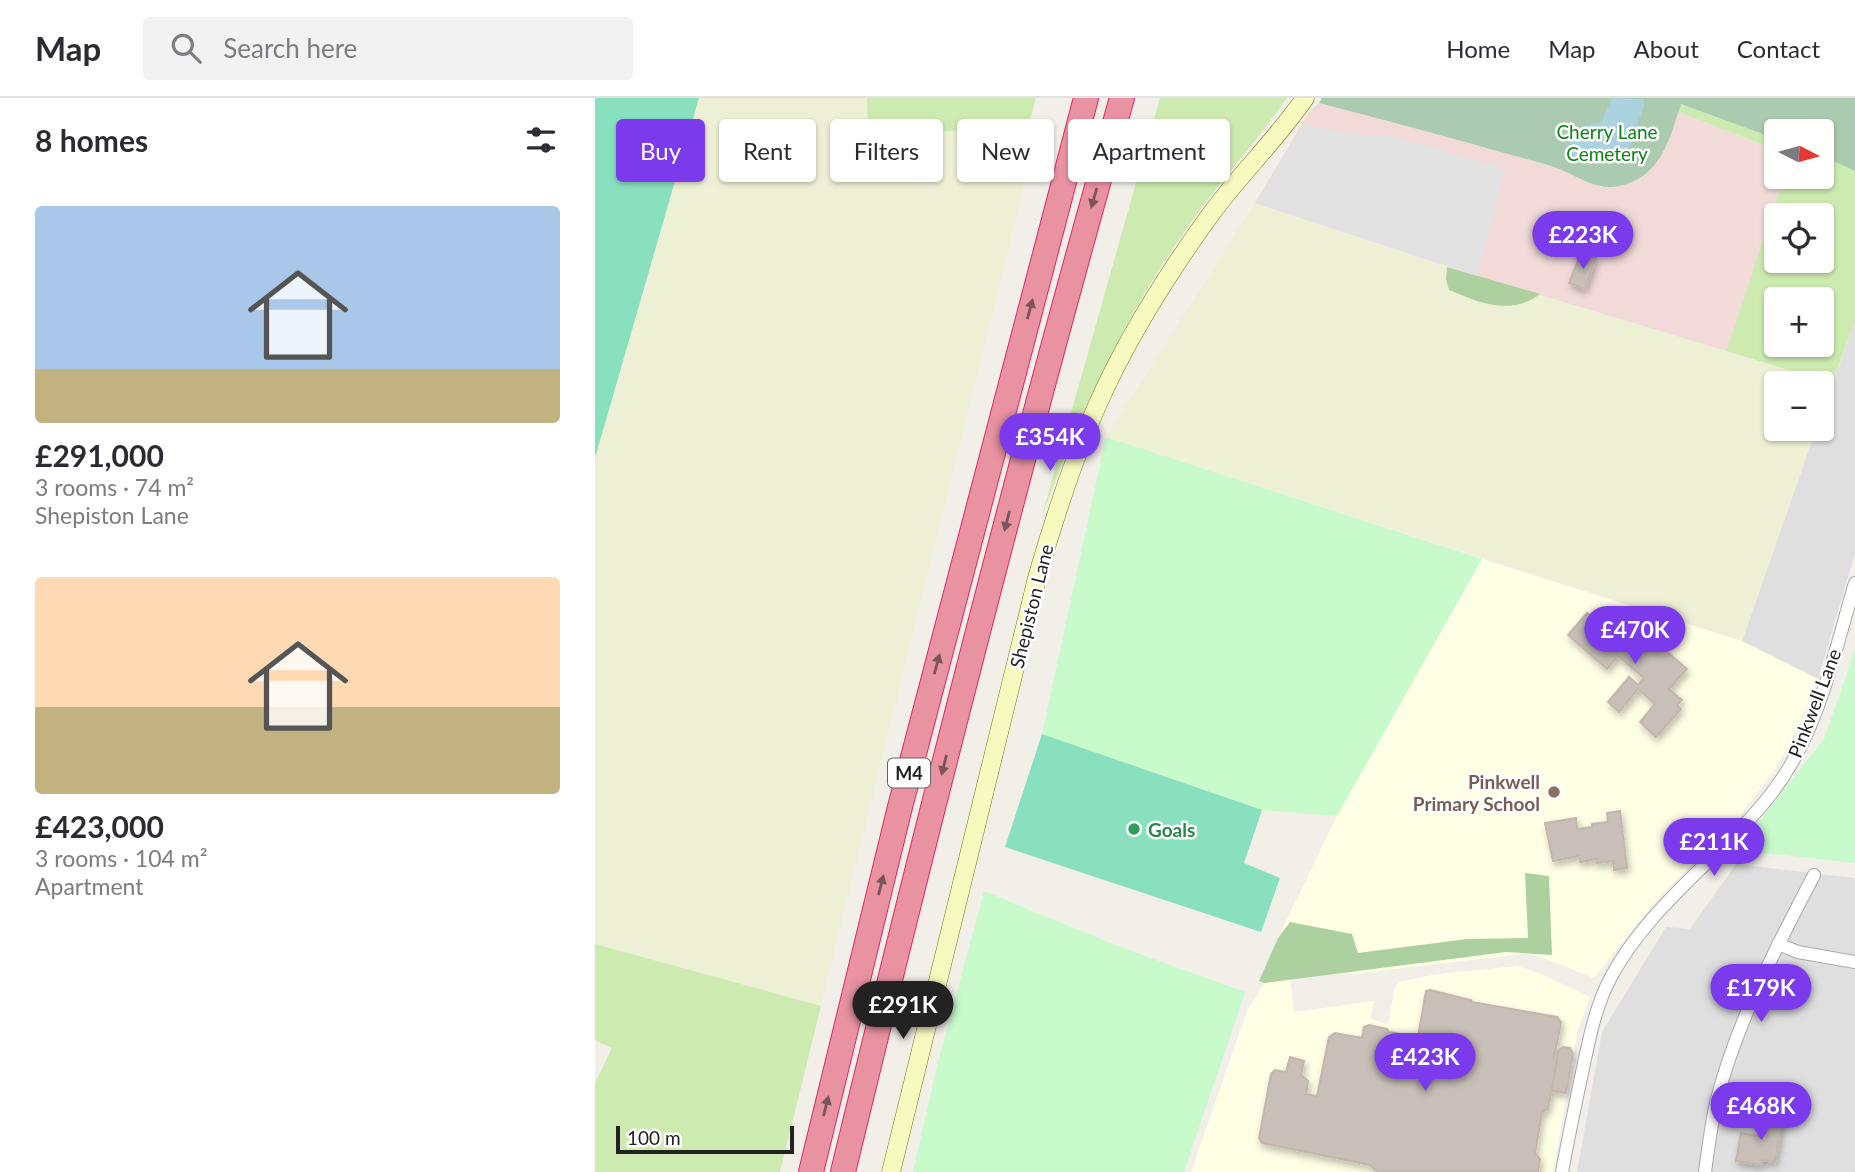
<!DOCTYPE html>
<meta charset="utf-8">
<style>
:root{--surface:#fff;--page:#f2f2f3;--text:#2b2b33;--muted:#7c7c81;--line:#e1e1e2;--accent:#7c3aed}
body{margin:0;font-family:Lato,sans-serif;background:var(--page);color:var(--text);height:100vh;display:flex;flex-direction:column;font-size:26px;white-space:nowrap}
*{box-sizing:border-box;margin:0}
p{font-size:23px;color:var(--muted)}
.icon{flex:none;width:38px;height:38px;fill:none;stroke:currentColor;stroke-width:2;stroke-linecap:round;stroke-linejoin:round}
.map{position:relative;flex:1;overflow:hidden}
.side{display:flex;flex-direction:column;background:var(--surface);width:595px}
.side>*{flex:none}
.banner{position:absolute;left:21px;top:21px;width:665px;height:63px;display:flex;gap:14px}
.needle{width:46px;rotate:96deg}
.buttons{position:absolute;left:1169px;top:21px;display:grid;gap:14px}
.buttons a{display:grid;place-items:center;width:70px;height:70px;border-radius:7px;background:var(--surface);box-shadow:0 2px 5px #0004;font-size:35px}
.scale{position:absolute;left:21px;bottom:18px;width:178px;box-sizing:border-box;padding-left:7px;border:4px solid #222;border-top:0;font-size:19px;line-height:24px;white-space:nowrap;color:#222;-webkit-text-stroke:5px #fff;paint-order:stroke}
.price{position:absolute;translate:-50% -60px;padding:0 16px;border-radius:24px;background:var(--accent);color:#fff;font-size:23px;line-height:46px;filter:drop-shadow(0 2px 4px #0008)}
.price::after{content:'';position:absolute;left:50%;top:42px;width:21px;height:16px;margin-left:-10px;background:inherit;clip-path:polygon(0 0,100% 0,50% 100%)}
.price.on{background:#222;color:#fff}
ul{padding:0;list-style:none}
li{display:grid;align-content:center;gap:14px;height:371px;padding:0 35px}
li span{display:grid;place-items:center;height:217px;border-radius:7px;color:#555}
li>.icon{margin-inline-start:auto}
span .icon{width:126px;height:126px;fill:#fffc;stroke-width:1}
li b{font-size:30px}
h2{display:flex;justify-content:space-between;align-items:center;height:84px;padding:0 35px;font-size:30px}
.pill{padding:0 24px;border-radius:7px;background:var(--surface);box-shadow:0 2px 5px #0004;font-size:24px;line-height:63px}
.pill.on{background:var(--accent);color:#fff}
header{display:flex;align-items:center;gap:42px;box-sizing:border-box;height:98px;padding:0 35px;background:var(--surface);border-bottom:2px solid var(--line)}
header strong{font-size:33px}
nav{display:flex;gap:38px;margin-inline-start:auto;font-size:24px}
.search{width:490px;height:63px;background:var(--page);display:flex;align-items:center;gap:18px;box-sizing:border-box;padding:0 24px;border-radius:7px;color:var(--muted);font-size:26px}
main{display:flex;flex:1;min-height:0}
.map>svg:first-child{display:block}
.residential{fill:#e0dfdf}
.commercial{fill:#f2dad9}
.education{fill:#ffffe5}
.farmland{fill:#eef0d5}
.grass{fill:#cdebb0;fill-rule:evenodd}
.forest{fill:#add19e}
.cemetery{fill:#aacbaf}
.park{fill:#c8facc}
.pitch{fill:#88e0be}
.parking{fill:#e2e2e2}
.water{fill:#aad3df}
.building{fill:#c7bfb8;stroke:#c4b6ab;stroke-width:2;filter:url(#shadow)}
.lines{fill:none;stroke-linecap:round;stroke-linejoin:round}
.street-casing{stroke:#a9a9a9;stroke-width:14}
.secondary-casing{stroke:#707d05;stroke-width:19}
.highway-casing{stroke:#dc2a67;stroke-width:26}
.street{stroke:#fff;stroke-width:12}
.secondary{stroke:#f7fabf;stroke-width:18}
.highway{stroke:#e892a2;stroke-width:24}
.oneway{fill:#7b545c}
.education-dot{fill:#8d6e63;stroke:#fff;stroke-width:2.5}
.leisure-dot{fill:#2e9e5b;stroke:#fff;stroke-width:2.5}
.labels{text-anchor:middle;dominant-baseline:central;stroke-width:5;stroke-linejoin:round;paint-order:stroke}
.shield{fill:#fff;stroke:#646464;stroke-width:2}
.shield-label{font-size:18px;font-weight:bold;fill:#222}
.park-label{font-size:19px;fill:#0c8416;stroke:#fff}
.street-label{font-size:19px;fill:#222;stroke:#fff}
.education-label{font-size:19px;font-weight:bold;fill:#785e54;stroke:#fff;text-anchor:end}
.leisure-label{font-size:19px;font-weight:bold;fill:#27864d;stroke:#fff;text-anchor:start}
</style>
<header>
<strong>Map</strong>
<div class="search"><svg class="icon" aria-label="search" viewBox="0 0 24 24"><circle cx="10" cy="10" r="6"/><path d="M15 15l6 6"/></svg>Search here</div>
<nav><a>Home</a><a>Map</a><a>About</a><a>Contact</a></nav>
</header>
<main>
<section class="side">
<h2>8 homes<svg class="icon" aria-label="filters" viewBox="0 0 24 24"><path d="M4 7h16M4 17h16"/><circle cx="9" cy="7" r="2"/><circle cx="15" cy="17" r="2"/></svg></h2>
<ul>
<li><span style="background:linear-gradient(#a9c7e8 75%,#c2b280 0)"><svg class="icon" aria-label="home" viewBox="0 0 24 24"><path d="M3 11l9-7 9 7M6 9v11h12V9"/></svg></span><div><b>£291,000</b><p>3 rooms · 74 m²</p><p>Shepiston Lane</p></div></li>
<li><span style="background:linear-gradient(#ffd9b3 60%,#c2b280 0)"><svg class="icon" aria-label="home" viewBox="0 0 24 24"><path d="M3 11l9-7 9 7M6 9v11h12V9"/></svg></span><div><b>£423,000</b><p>3 rooms · 104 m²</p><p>Apartment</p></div></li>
</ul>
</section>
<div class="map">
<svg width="1260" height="1074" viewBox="0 0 1260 1074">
<defs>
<filter id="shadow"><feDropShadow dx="2" dy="4" stdDeviation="3.5" flood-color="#0004"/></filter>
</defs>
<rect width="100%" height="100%" fill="#f2efe9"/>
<path class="residential" d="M1260 223V455L1223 581 1147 543 1221 331H1227V315Z
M1141 766 1260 780V1074H982L1007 934 1071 829 1095 831Z"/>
<path class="commercial" d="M724 5 847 37 970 72 1006 89 1071 49 1083 14 1181 52V79H1189L1131 253 882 178 660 105 714 14Z"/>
<path class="education" d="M887 461 1147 543 1223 581 1204 628 1181 670 1143 720 1066 797 999 880 936 855 756 876 683 840 742 718Z
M922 868 946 876 995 899 983 931 958 1074H596L652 913 669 885 695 882 699 914 779 903 775 921 793 926 800 890 803 884 843 876Z"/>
<path class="farmland" d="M104 0H272L274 26 286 36 397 31 421 33 439 47 226 908 0 846V360Z
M660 105 852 169 1237 285 1227 315V285H1181V331H1221L1147 543 511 339Z"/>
<path class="grass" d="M272 0H441L430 41 421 33 397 31 286 36C271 28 272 15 272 0Z
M565 0H692C658 48 618 91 585 140 525 226 483 323 446 421Z
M1086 6 1181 41V52L1083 14Z
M1227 58 1260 73V223L1237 285 1131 253 1189 79H1227ZM1181 117H1227V163H1181ZM1181 201H1227V247H1181Z
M0 846 226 908 185 1074H0V985L17 950 0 942Z"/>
<path class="forest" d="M852 169 945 196C916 218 885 205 854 192L851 181Z
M930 775 954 778 957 857 911 854 669 885 664 883 683 840 695 824 757 836 763 855 872 841 933 840Z"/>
<path class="cemetery" d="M727 0H1260V73L1227 58V33H1181V41L1086 6C1077 33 1069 68 1041 82 1032 87 1016 91 1005 88 988 84 973 73 956 68 879 46 801 25 724 5Z"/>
<path class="park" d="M511 339 887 461 742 718 667 712 447 636Z
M1260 552V765L1141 752 1229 641Z
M389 793 520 847 650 894 589 1074H318L342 968Z"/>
<path class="pitch" d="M0 0H104L0 360Z
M447 636 667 712 649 765 685 780 666 834 410 749Z"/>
<path class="parking" d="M709 27 756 36 796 38 910 71 882 178 660 105Z
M1139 1005 1164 1012 1158 1034 1134 1028Z"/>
<path class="water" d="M1017 0 1048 1C1051 12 1044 17 1042 27 1041 33 1041 38 1038 43 1023 71 967 77 975 38L985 30 1007 23Z"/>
<path class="building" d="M986 155 1001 160 990 191 974 185Z
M1026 514 1092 571 1074 591 1087 602 1082 607 1086 611 1061 639 1045 624 1060 606 1043 591 1024 614 1013 604 1034 579 1043 587 1049 580 1023 558 1012 571 973 537 992 515 1011 532Z
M1025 713 1032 770 1019 772 1018 763 1002 765V761L985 764 984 758 958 763 950 725 981 720 982 731 997 729V726L1013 724 1012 715Z
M835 892 876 902 877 904 962 919 966 924 959 961 962 964 953 1011 947 1014 940 1055 945 1061 943 1074H788L780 1072 775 1067 667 1045 664 1040 676 976 680 972 691 974 695 959 709 963 706 977 713 983 711 996 722 998 734 939 740 935 767 940 769 929 774 927 792 931 794 934 823 939 831 893Z
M968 949 975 950 978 956 971 995 957 993 963 952Z
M1167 1017 1188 1020 1180 1064 1167 1062 1166 1067 1141 1063 1146 1035 1163 1038Z"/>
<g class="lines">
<defs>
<path id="street" d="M1183 846 1203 854 1260 864
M967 1074C973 1041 980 1008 987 975 994 942 1000 909 1016 879 1055 806 1126 760 1176 696 1223 636 1239 556 1260 485
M1110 1074C1113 1051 1116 1028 1121 1005 1141 925 1181 850 1219 777"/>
<path id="secondary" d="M296 1074 442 480C459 421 477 364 502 308 530 244 572 177 613 120 643 78 681 42 710 0"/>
<path id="highway" d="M216 1074 305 709 491 0
M248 1074C335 715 426 356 527 0"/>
</defs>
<use href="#street" class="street-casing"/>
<use href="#secondary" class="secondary-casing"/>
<use href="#highway" class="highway-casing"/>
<use href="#street" class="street"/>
<use href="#secondary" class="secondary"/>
<use href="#highway" class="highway"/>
</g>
<defs><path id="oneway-solid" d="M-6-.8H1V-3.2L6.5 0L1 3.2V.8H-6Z" transform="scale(1.75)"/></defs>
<g class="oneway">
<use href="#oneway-solid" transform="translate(499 100) rotate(106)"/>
<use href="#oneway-solid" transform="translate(435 211) rotate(-75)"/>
<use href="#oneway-solid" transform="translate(412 423) rotate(104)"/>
<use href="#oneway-solid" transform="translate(342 566) rotate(-75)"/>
<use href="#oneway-solid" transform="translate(349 667) rotate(104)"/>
<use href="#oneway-solid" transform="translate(286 787) rotate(-76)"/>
<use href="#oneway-solid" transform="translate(231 1008) rotate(-76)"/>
</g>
<circle class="education-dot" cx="959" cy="694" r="7"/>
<circle class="leisure-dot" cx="539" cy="731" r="7"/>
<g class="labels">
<rect class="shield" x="293" y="660.5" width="42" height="29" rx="5"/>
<g class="shield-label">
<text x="314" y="675">M4</text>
</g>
<g class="park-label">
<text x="1012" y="33">Cherry Lane<tspan x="1012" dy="22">Cemetery</tspan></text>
</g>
<g class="street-label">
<text transform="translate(436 508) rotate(-76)">Shepiston Lane</text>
<text transform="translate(1219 605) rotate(-69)">Pinkwell Lane</text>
</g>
<g class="education-label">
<text x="945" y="683">Pinkwell<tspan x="945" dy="22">Primary School</tspan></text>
</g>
<g class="leisure-label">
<text x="553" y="731">Goals</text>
</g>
</g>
</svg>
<div class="buttons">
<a><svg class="needle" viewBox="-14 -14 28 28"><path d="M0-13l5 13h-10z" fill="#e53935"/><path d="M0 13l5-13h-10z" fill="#7c7c81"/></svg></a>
<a><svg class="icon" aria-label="locate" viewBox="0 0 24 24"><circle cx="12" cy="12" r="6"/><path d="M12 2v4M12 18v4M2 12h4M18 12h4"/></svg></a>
<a>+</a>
<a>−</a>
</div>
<div class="scale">100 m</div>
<b class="price" style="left:988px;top:173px">£223K</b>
<b class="price" style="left:455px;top:375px">£354K</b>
<b class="price" style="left:1040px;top:568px">£470K</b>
<b class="price" style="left:1119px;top:780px">£211K</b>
<b class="price" style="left:1166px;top:926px">£179K</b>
<b class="price on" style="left:308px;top:943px">£291K</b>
<b class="price" style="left:830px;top:995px">£423K</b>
<b class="price" style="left:1166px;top:1044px">£468K</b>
<div class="banner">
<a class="pill on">Buy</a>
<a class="pill">Rent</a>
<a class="pill">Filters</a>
<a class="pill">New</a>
<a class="pill">Apartment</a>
</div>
</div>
</main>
